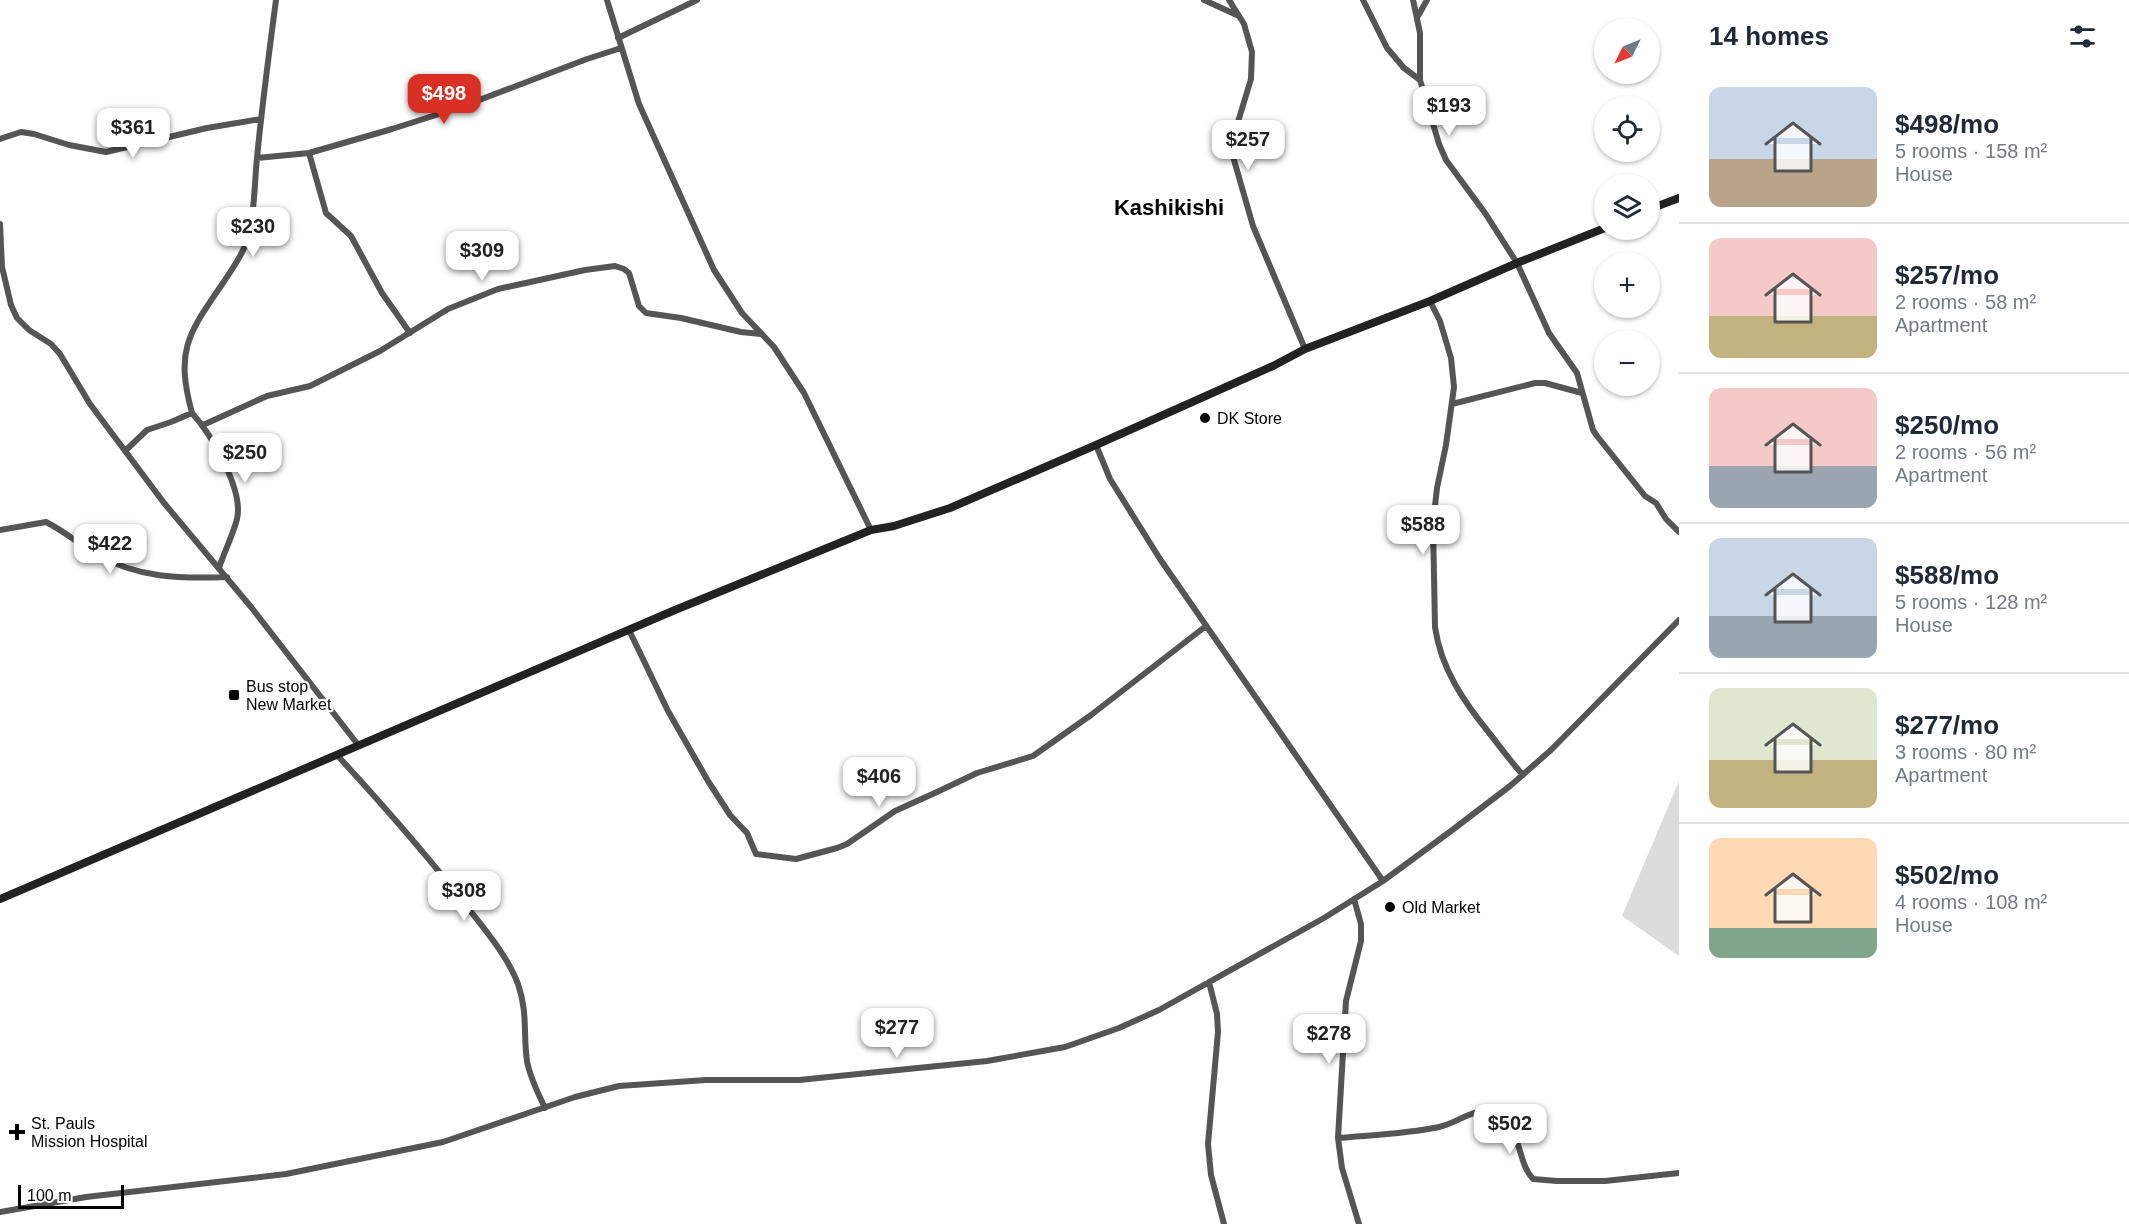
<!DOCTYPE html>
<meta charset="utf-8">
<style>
:root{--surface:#fff;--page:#f2f2f3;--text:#1f2937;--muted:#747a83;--line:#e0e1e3;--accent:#d93025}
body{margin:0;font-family:Arial,sans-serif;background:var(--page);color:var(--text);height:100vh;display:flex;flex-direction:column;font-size:22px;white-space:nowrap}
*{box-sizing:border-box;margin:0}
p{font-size:20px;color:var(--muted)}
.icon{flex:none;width:33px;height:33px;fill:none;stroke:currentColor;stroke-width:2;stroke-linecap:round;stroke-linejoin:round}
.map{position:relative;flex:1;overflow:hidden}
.panel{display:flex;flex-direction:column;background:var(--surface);width:450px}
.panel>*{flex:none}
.needle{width:39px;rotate:227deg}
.buttons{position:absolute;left:1594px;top:18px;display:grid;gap:12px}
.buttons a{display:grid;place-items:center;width:66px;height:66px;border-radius:50%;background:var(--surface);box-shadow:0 2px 4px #0004;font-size:30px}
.scale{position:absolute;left:18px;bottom:15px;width:106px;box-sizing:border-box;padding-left:6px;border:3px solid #000;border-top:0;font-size:16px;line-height:21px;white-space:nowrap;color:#000;-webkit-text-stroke:4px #fff;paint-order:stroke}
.price{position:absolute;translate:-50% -51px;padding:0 14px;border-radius:12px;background:#fff;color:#222;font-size:20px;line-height:39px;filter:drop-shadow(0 2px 3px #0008)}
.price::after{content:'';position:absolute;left:50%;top:36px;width:18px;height:14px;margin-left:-9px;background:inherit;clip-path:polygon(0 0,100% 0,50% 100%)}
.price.on{background:var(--accent);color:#fff}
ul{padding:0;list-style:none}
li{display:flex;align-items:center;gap:18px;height:150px;padding:0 30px}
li+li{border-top:2px solid var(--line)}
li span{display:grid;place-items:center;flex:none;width:168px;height:120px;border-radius:12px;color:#555}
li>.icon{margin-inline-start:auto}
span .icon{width:72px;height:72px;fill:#fffc;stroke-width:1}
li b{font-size:26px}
h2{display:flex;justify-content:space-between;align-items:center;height:72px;padding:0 30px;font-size:26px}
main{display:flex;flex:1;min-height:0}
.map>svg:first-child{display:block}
.green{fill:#dcdcdc}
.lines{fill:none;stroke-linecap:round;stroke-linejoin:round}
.minor{stroke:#555;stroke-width:6}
.secondary{stroke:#222;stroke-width:8}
.poi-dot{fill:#000;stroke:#fff;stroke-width:2}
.labels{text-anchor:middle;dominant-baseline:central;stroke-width:4.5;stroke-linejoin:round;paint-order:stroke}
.poi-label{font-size:16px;fill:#000;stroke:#fff;text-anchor:start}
.district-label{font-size:22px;font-weight:bold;fill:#000;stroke:#fff}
</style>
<main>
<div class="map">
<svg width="1679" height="1224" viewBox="0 0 1679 1224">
<rect width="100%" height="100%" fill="#fff"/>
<path class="green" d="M1679 781V956L1622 916Z"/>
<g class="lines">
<path class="minor" d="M607 0 639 104 714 270 742 313 774 347 804 393 871 530
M1204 0 1239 16
M1229 0 1244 24 1252 52 1251 79 1234 135 1232 153 1253 226 1305 349
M1363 0 1387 48 1404 68 1420 80
M1413 0 1420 33V80L1439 144 1446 160 1485 213 1517 263 1549 333 1577 373 1593 430 1597 436 1645 496 1656 503 1666 519 1679 532
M1418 16 1427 0
M618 38 697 0
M0 139 21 132 34 134 69 145 106 152 207 128 261 119
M309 153 326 213 351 236 382 293 410 333
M257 158 309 153 392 129 461 107 587 59 621 48
M0 224 2 267 11 305 17 318 29 330 51 344 60 354 90 404 164 503 251 607 359 746
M1430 301 1440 321 1451 358 1454 387 1446 445 1437 488 1433 524 1435 627C1441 669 1464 702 1490 734 1501 748 1511 762 1523 775
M1452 404 1535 383H1545L1582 393
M192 413C211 434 244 490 237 519 233 535 224 552 219 568
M203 425 267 396 310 386 380 351 448 309 498 289 585 270 615 266 624 269 629 273 639 306 646 313 681 318 741 332 761 334
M1096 445 1110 479 1160 559 1383 881
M125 451 147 430 171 422 192 413C175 350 188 334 223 283 230 272 239 260 244 248 255 220 254 188 257 158 262 105 269 53 276 0
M0 530 46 522C64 531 79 544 96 554 137 578 181 579 227 577
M629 630 668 711 708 781 730 815 747 833 756 854 796 859 837 848 847 844 895 811 937 792 977 773 1033 756 1091 715 1206 626
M337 755C383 805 427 855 468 908 486 931 508 957 518 984 528 1013 523 1033 527 1061 530 1078 538 1093 545 1108
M1354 899 1361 924V941L1346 1001 1338 1138 1342 1168 1359 1224
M1209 982 1217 1014 1218 1032 1208 1144 1211 1175 1224 1224
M1338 1138C1371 1135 1406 1134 1439 1127 1454 1124 1467 1113 1482 1111 1490 1110 1497 1113 1503 1119 1522 1136 1518 1163 1533 1179L1557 1181H1605L1679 1173
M0 1212 86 1197 286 1174 443 1142 575 1097 619 1086 706 1080H799L987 1061 1065 1047 1119 1028 1159 1010 1324 918 1383 881 1451 831 1510 786 1551 750 1679 620"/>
<path class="secondary" d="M1650 209 1679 198
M0 899 675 610 871 530 894 526 950 508 1096 445 1273 366 1305 349 1430 301 1517 263 1605 228"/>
</g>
<g class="poi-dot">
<circle cx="1205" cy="418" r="6"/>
<rect x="228" y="689" width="12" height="12" rx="3"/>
<circle cx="1390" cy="907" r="6"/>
<path d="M14 1123h6v6h6v6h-6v6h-6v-6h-6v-6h6z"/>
</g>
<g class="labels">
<g class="poi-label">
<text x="1217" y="418">DK Store</text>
<text x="246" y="686">Bus stop<tspan x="246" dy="18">New Market</tspan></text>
<text x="1402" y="907">Old Market</text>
<text x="31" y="1123">St. Pauls<tspan x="31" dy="18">Mission Hospital</tspan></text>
</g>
<g class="district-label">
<text x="1169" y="207">Kashikishi</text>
</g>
</g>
</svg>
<div class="buttons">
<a><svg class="needle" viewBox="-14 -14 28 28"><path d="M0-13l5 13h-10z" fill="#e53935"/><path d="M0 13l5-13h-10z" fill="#747a83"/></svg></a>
<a><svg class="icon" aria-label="locate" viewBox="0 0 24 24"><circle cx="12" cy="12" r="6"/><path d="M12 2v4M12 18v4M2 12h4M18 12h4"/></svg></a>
<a><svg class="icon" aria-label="layers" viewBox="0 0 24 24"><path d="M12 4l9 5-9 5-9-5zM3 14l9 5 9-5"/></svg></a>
<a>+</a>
<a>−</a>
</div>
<div class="scale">100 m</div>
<b class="price on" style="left:444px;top:125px">$498</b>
<b class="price" style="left:1449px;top:137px">$193</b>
<b class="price" style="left:133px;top:159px">$361</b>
<b class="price" style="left:1248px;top:171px">$257</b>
<b class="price" style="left:253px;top:258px">$230</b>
<b class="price" style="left:482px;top:282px">$309</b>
<b class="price" style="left:245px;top:484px">$250</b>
<b class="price" style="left:1423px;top:556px">$588</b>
<b class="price" style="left:110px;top:575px">$422</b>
<b class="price" style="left:879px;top:808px">$406</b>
<b class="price" style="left:464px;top:922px">$308</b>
<b class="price" style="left:897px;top:1059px">$277</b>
<b class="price" style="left:1329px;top:1065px">$278</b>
<b class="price" style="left:1510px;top:1155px">$502</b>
</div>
<section class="panel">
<h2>14 homes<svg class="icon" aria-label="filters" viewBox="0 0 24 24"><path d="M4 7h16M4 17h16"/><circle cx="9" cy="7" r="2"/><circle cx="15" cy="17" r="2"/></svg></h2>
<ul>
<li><span style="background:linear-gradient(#c9d6e8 60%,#b9a48a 0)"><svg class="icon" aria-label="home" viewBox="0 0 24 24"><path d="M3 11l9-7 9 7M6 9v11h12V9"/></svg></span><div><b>$498/mo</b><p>5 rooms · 158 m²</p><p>House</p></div></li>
<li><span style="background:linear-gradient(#f6c9c9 65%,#c2b280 0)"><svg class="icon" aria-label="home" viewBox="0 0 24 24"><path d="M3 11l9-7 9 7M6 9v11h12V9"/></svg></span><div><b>$257/mo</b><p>2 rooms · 58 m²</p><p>Apartment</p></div></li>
<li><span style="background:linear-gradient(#f6c9c9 65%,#9aa5b1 0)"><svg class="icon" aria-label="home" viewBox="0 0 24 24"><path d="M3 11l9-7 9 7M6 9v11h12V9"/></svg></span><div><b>$250/mo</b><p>2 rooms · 56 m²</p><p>Apartment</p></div></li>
<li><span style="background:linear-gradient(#c9d6e8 65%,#9aa5b1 0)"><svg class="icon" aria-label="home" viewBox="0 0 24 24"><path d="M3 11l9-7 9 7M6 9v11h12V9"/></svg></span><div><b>$588/mo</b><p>5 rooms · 128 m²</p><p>House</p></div></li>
<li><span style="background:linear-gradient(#dfe7d0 60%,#c2b280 0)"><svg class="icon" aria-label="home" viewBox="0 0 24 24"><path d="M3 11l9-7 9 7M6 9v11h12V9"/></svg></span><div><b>$277/mo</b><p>3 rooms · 80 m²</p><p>Apartment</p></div></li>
<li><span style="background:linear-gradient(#ffd9b3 75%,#7fa58c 0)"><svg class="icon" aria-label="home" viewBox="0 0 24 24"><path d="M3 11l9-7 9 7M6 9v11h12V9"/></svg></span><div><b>$502/mo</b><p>4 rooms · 108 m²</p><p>House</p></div></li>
</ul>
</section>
</main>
